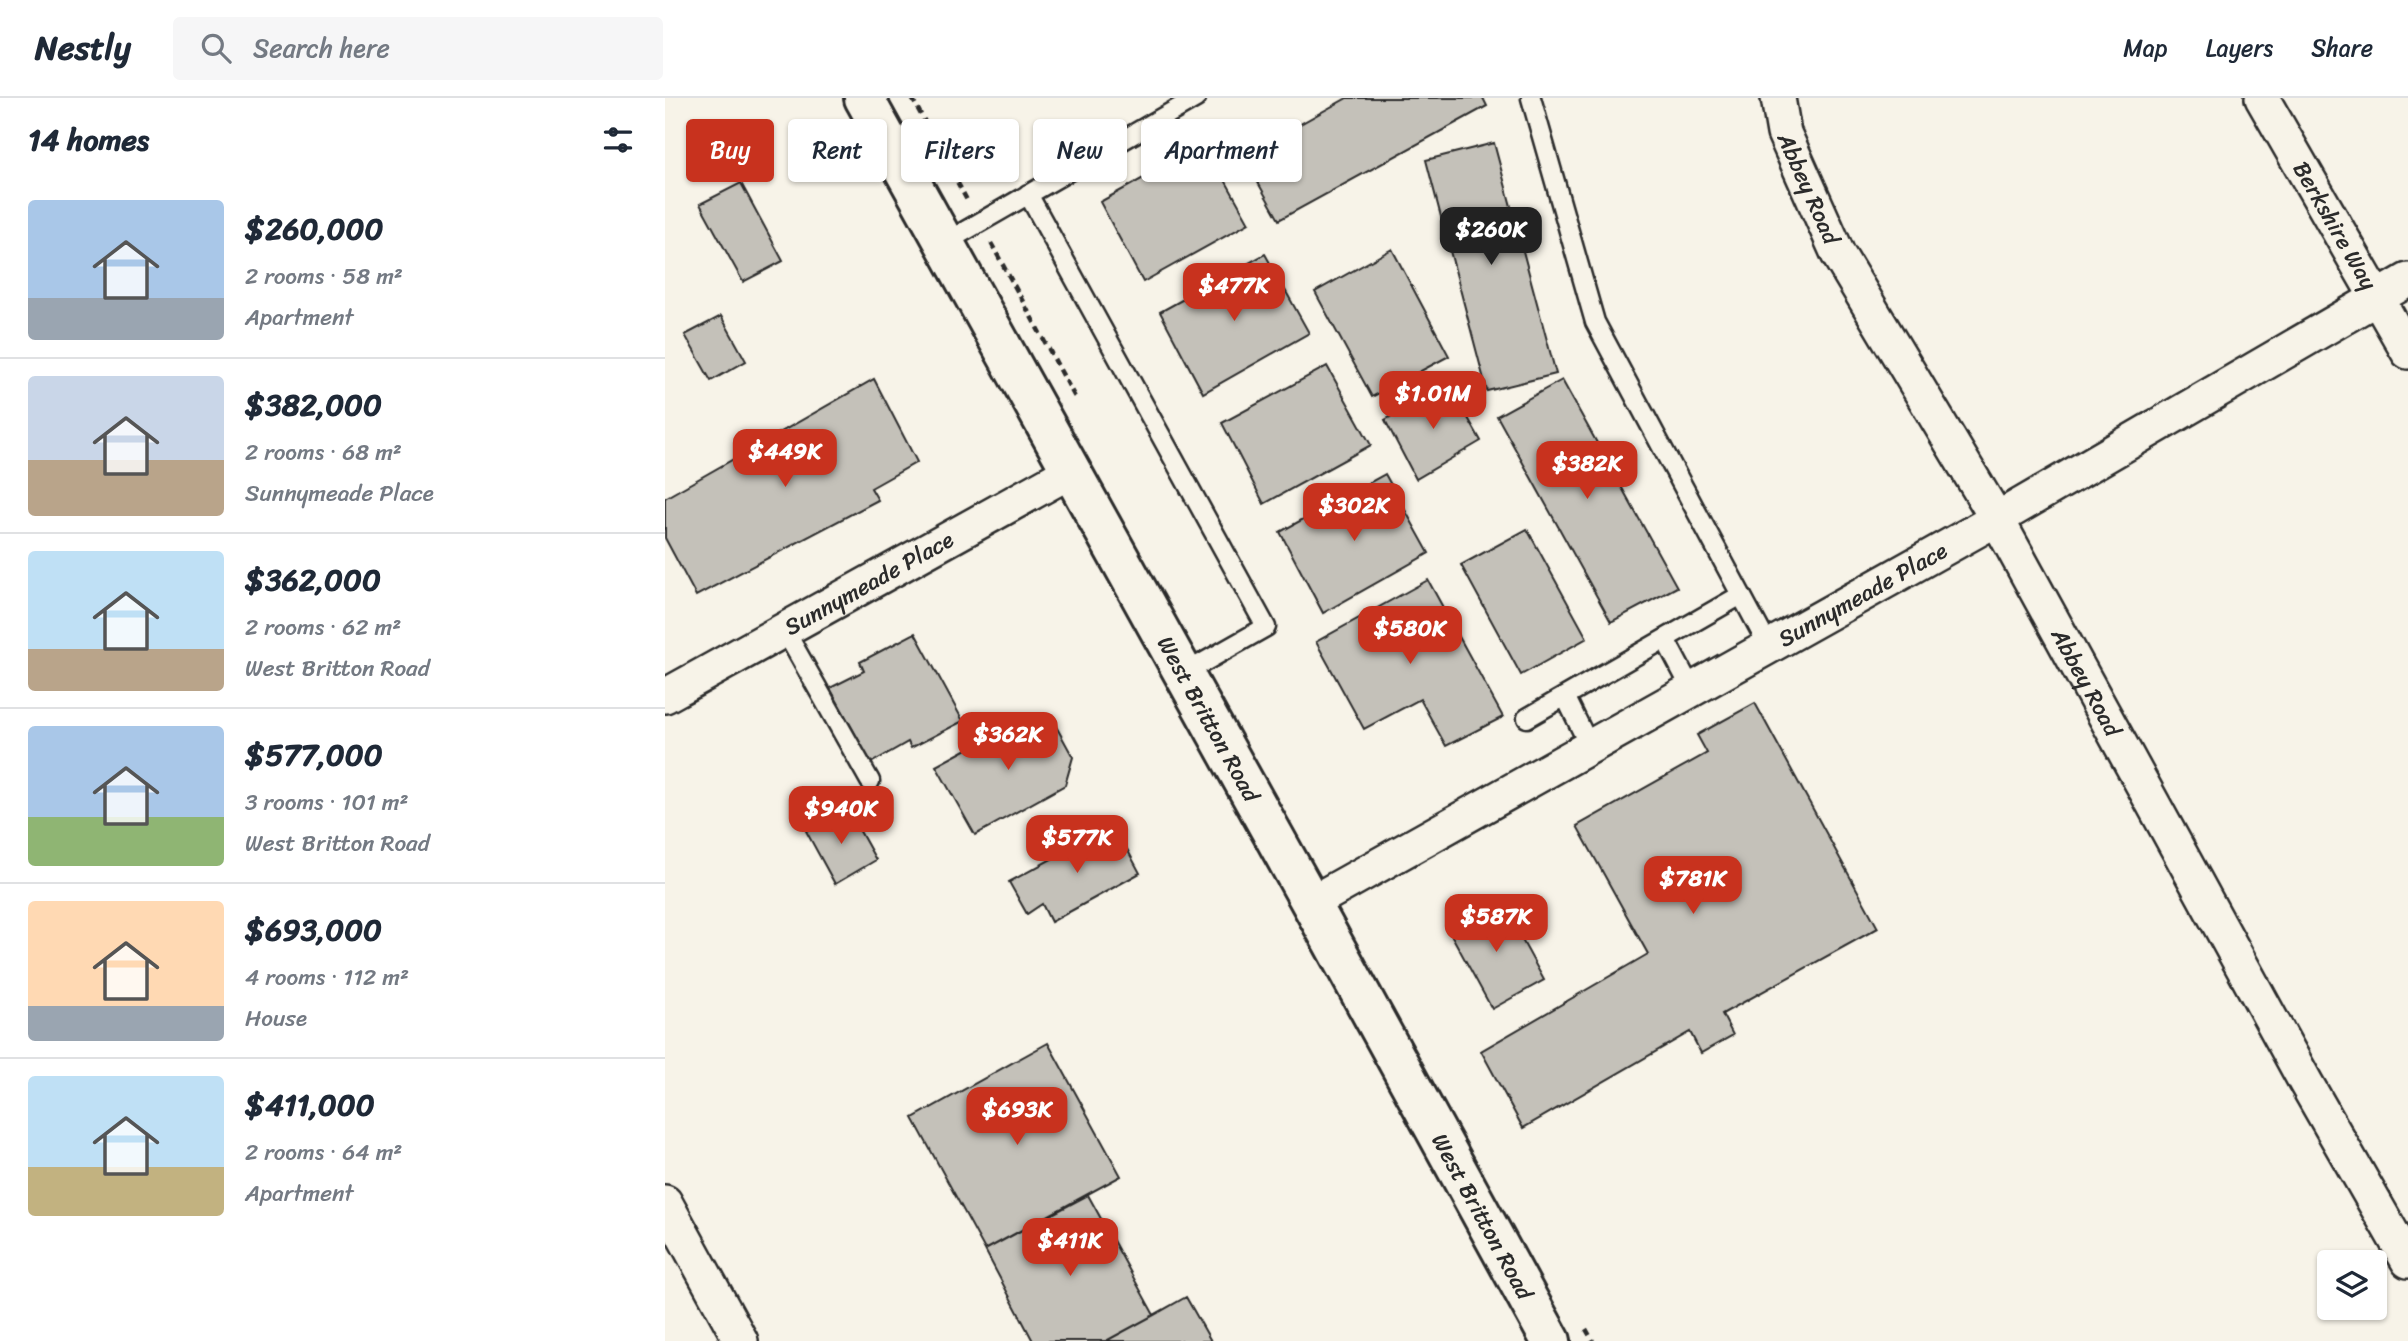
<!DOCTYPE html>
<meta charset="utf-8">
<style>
:root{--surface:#fff;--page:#f6f6f7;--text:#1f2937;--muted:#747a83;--line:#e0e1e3;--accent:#c8321e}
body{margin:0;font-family:Sriracha,sans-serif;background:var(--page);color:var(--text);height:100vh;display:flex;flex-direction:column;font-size:26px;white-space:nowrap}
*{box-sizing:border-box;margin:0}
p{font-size:23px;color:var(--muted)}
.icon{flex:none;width:38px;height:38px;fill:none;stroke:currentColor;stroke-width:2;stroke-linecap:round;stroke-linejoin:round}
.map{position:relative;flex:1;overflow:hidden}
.details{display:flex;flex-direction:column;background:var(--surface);width:665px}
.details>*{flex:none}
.hud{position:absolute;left:21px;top:21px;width:665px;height:63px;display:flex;gap:14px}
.buttons{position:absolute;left:1652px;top:1152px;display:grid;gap:14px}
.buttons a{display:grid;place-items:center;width:70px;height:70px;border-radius:7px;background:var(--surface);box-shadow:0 2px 5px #0004;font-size:35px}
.price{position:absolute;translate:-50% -60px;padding:0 16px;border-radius:14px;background:var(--accent);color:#fff;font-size:23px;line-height:46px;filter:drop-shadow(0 2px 4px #0008)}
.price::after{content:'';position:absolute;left:50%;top:42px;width:21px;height:16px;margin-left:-10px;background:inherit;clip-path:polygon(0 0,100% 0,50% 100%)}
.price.active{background:#222;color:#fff}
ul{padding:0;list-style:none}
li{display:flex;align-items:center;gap:21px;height:175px;padding:0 28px}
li+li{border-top:2px solid var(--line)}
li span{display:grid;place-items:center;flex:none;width:196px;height:140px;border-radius:7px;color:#555}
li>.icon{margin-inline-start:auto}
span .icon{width:84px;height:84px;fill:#fffc;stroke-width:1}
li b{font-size:30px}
h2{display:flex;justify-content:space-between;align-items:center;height:84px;padding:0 28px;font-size:30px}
.pill{padding:0 24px;border-radius:7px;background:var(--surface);box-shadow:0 2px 5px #0004;font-size:24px;line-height:63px}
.pill.active{background:var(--accent);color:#fff}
header{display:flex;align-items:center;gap:42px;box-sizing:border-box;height:98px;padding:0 35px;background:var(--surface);border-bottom:2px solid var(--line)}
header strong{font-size:33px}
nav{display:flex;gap:38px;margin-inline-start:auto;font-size:24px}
.search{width:490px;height:63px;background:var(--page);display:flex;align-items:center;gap:18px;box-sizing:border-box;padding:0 24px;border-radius:7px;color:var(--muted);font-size:26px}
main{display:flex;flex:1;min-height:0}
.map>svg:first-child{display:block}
.building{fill:#c4c1b9;stroke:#2b2b2b;stroke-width:2}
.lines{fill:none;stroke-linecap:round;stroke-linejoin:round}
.lane-casing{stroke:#2b2b2b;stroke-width:23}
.street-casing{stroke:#2b2b2b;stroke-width:38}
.secondary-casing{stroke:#2b2b2b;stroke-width:44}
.path{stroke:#2b2b2b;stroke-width:4.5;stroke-dasharray:7 5;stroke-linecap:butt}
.lane{stroke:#f7f3e8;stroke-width:18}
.street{stroke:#f7f3e8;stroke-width:33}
.secondary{stroke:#f7f3e8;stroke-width:38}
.labels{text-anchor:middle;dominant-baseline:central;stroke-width:7;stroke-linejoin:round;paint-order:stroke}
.street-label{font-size:23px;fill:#2b2b2b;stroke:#f7f3e8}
</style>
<header>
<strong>Nestly</strong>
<div class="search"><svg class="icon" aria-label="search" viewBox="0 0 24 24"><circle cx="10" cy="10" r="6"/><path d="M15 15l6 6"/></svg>Search here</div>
<nav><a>Map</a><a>Layers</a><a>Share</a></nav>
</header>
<main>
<section class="details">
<h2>14 homes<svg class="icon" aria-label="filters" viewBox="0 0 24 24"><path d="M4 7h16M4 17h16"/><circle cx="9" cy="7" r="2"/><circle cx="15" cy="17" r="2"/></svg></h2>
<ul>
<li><span style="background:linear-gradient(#a9c7e8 70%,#9aa5b1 0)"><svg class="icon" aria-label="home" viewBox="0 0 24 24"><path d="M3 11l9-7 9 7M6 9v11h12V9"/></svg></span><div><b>$260,000</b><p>2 rooms · 58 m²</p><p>Apartment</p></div></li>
<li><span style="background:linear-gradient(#c9d6e8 60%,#b9a48a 0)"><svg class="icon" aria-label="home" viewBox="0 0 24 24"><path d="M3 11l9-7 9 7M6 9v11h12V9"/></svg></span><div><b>$382,000</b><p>2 rooms · 68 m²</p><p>Sunnymeade Place</p></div></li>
<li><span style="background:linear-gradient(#bfe0f5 70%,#b9a48a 0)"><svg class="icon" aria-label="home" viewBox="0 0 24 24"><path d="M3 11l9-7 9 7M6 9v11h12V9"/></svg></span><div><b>$362,000</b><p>2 rooms · 62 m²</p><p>West Britton Road</p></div></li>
<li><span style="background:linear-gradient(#a9c7e8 65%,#8fb573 0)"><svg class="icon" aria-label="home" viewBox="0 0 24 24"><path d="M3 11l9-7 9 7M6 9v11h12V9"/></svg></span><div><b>$577,000</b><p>3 rooms · 101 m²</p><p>West Britton Road</p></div></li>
<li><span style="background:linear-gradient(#ffd9b3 75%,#9aa5b1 0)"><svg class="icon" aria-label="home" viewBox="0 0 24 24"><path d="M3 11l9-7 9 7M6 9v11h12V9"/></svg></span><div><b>$693,000</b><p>4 rooms · 112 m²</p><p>House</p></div></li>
<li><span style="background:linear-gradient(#bfe0f5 65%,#c2b280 0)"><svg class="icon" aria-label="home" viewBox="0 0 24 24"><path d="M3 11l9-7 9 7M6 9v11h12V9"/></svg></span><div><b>$411,000</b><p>2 rooms · 64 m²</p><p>Apartment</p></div></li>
</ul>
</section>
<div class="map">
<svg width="1743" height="1243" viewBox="0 0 1743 1243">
<rect width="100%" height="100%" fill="#f7f3e8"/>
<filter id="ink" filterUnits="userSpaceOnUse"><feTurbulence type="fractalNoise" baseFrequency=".0143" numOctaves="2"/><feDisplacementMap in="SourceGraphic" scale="14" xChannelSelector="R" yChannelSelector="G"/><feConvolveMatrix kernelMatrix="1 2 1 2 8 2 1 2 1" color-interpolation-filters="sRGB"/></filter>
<g filter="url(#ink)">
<path class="building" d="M682 0H818L822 8 614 122 578 58Z
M829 45 891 276 822 293 761 62Z
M540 46 584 125 478 184 435 104Z
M76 85 118 163 78 184 35 106Z
M727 151 784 258 707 299 650 194Z
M600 156 644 235 538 295 495 214Z
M56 218 81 263 46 283 20 237Z
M662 268 706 347 599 406 557 325Z
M209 281 252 364 206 390 213 402 31 498 0 440V400Z
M897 282 1012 489 946 524 832 318Z
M784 286 816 343 751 381 720 322Z
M720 376 764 455 658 515 615 434Z
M862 431 922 540 856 577 796 467Z
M763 482 838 619 781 648 755 601 699 631 651 544Z
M250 535 298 623 246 650 243 644 206 665 165 590 199 573 195 564Z
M1090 605 1213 830 1057 916 1068 937 1036 955 1025 934 858 1030 816 953 983 856 912 728 1042 655 1032 637Z
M359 620 387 621 408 659 400 687 310 737 271 668Z
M182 710 211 762 170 786 141 733Z
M449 727 475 775 386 824 377 806 362 816 344 784Z
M834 800 879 882 827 911 782 829Z
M383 945 456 1078 320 1152 248 1020Z
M423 1097 489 1217 441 1243H368L320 1152Z
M521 1199 546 1243H441L489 1217Z"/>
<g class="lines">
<defs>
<path id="lane" d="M866 0 930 224 1104 549
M363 96 601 529 518 576
M279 145 531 0
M119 531 205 683
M1000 541 1027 592
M900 598 925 649
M862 620 1076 497"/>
<g id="street">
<path id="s1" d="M1113 0 1119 35 1173 156 1332 421 1641 985 1743 1163"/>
<path id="s2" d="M1597 0 1743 254"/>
<path id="s3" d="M0 598 406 373"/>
<path id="s4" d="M646 805 1332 421 1743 182"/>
<path d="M0 1104 76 1243"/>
</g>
<g id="secondary">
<path id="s5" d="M199 0 646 805 886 1243"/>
</g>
</defs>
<use href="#lane" class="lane-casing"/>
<use href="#street" class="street-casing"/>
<use href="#secondary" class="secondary-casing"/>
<path class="path" d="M247 0 303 104
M326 145 412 303
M921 1231 928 1243"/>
<use href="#lane" class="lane"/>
<use href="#street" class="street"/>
<use href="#secondary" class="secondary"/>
</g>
</g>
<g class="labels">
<g class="street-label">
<text stroke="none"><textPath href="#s1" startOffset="96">Abbey Road</textPath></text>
<text stroke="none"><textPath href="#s2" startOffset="147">Berkshire Way</textPath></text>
<text stroke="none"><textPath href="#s3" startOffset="233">Sunnymeade Place</textPath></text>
<text stroke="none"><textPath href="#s4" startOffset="632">Sunnymeade Place</textPath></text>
<text stroke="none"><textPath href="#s1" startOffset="663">Abbey Road</textPath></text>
<text stroke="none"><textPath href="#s5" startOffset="710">West Britton Road</textPath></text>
<text stroke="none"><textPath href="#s5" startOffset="1278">West Britton Road</textPath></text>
</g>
</g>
</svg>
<div class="buttons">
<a><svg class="icon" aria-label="layers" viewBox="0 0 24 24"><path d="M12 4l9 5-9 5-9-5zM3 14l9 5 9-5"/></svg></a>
</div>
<b class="price active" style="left:826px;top:169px">$260K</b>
<b class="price" style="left:569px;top:225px">$477K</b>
<b class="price" style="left:768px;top:333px">$1.01M</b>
<b class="price" style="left:120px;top:391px">$449K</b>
<b class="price" style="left:922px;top:403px">$382K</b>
<b class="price" style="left:689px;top:445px">$302K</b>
<b class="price" style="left:745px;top:568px">$580K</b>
<b class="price" style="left:343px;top:674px">$362K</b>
<b class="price" style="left:176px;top:748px">$940K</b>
<b class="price" style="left:412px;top:777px">$577K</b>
<b class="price" style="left:1028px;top:818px">$781K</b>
<b class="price" style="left:831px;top:856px">$587K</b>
<b class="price" style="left:352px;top:1049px">$693K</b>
<b class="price" style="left:405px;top:1180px">$411K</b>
<div class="hud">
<a class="pill active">Buy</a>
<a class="pill">Rent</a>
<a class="pill">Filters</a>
<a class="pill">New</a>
<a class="pill">Apartment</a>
</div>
</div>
</main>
